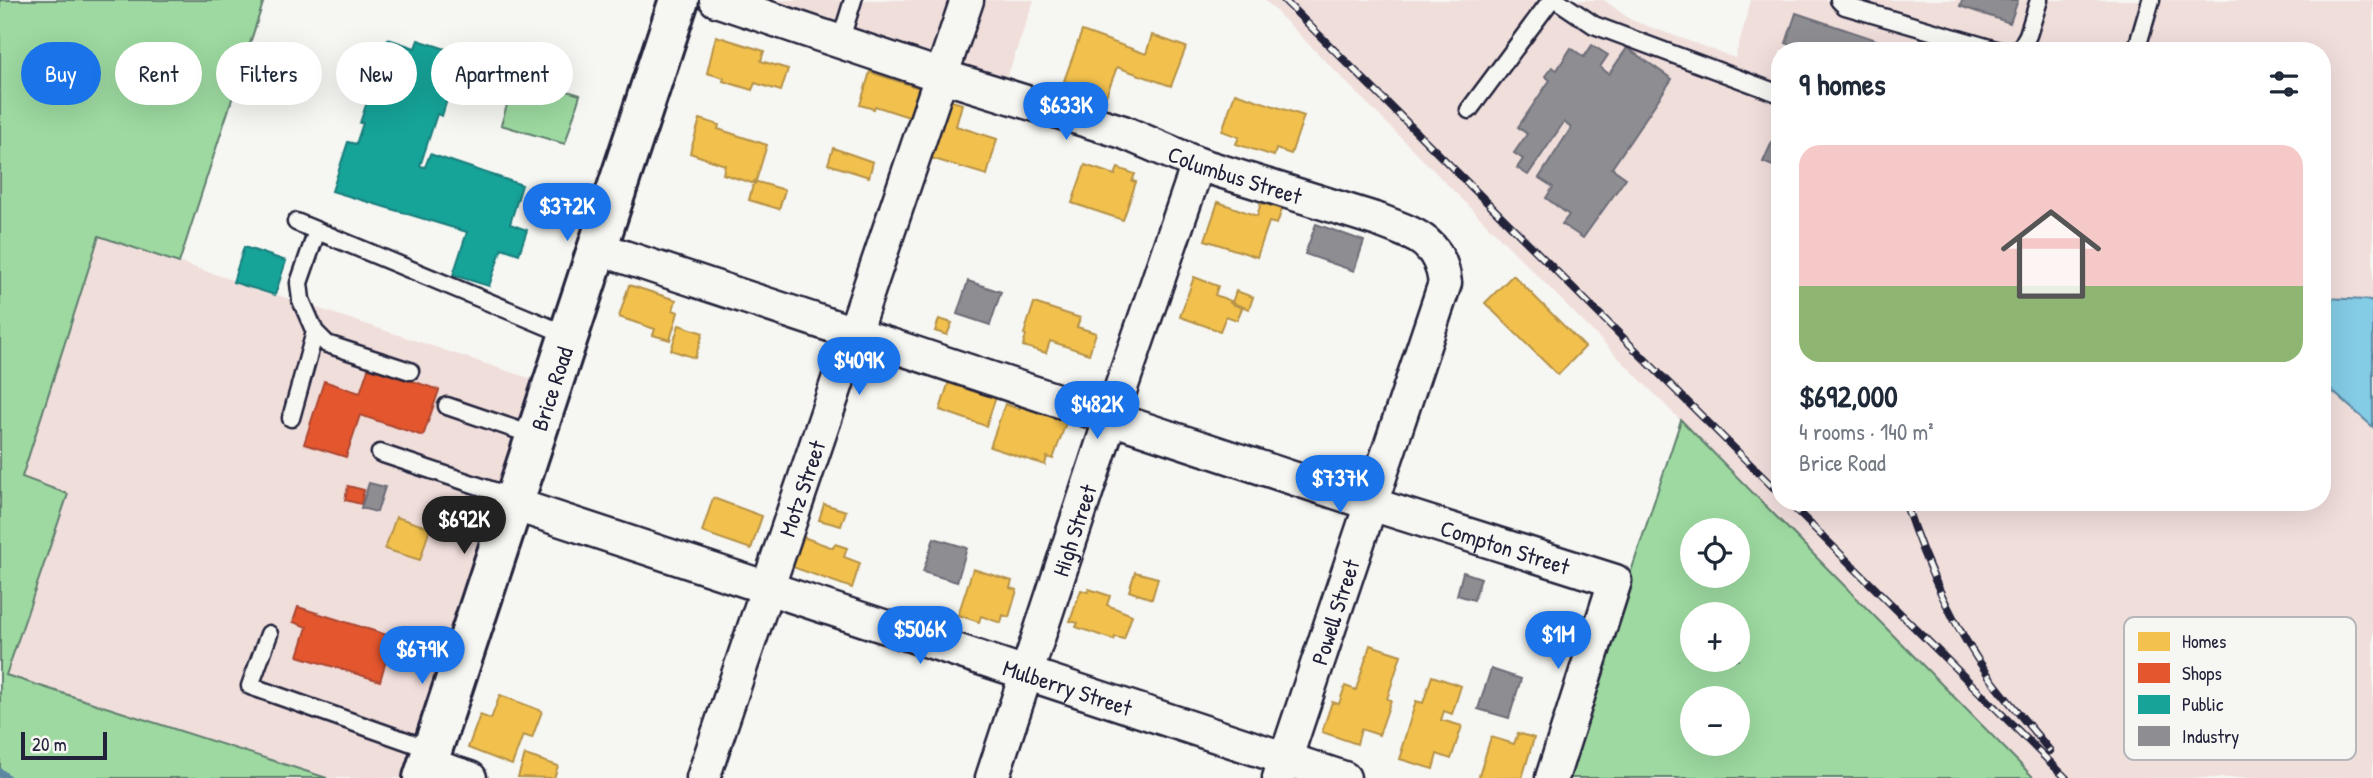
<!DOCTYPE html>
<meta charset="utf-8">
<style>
:root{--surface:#fff;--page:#f2f2f3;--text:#1f2937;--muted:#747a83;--line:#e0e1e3;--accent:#1a73e8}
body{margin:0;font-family:"Patrick Hand",sans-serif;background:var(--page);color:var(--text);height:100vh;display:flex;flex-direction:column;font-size:26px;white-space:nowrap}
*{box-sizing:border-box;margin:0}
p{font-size:23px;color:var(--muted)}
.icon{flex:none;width:38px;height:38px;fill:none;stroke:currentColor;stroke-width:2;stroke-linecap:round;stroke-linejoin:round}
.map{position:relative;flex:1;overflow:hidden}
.panel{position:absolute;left:1771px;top:42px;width:560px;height:469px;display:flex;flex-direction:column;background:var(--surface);border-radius:28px;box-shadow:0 7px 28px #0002}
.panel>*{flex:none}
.hud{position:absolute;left:21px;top:42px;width:665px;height:63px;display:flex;gap:14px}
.controls{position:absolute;left:1680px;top:518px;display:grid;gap:14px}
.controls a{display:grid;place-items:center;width:70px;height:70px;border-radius:50%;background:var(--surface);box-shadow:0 7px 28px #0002;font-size:35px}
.scale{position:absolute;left:21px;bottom:18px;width:86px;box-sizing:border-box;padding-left:7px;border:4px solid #22223b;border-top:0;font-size:19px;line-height:24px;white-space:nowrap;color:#22223b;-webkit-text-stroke:5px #f6f6f2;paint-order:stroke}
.price{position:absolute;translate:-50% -60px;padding:0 16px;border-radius:24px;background:var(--accent);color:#fff;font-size:23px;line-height:46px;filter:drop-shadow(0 2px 4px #0008)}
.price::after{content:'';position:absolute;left:50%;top:42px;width:21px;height:16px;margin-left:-10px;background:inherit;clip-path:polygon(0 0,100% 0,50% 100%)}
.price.active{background:#222;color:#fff}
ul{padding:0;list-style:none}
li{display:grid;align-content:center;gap:14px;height:371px;padding:0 28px}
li+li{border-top:2px solid var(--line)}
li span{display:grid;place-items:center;height:217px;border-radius:21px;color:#555}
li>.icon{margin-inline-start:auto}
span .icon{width:126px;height:126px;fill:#fffc;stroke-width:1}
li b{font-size:30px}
h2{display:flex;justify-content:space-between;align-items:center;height:84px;padding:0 28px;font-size:30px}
.chip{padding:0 24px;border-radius:32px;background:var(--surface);box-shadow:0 7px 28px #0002;font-size:24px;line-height:63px}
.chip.active{background:var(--accent);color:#fff}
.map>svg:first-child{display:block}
.built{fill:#f0dedb;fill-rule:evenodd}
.green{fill:#9dd9a0;stroke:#607e6e;stroke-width:2;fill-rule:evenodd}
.water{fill:#84cbe5;stroke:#5d87a1;stroke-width:2}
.homes{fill:#f2c14e;stroke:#b49148;stroke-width:2}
.shops{fill:#e4572e;stroke:#aa4732;stroke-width:2}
.public{fill:#17a398;stroke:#1a7c7c;stroke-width:2}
.industry{fill:#8d8d92;stroke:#6d6d78;stroke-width:2}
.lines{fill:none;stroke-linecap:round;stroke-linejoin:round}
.stream{stroke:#5d87a1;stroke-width:9}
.service-casing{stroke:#22223b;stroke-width:21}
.minor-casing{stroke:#22223b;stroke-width:37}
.secondary-casing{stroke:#22223b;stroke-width:44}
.service{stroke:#f6f6f2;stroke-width:16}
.minor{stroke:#f6f6f2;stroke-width:32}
.secondary{stroke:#f6f6f2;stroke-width:38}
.rail-casing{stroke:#22223b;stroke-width:8}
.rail{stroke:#f6f6f2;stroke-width:5;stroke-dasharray:16;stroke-linecap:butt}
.labels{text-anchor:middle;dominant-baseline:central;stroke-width:7;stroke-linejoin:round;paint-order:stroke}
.street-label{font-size:23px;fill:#22223b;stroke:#f6f6f2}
.key{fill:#f6f6f2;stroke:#b6b6bb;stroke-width:2}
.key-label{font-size:19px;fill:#22223b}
</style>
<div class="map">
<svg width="2373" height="778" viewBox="0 0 2373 778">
<rect width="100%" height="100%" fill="#f6f6f2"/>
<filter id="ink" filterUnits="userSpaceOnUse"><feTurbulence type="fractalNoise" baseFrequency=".0143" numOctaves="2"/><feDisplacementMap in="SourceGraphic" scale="14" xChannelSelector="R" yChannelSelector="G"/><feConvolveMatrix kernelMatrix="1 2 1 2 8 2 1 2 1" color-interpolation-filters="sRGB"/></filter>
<g filter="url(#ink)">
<path class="built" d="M709 0H1034L1005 83Z
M1265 0H1604L1631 20 1735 58 1751 0H2373V778H2034ZM1780 51H2322V502H1780Z
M99 236 535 380 403 778H327L6 675 68 495 22 477Z"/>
<path class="green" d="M0 0H264L179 263 99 236 22 477 68 494 6 675 327 778H0Z
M516 75 580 95 565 144 501 125Z
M1681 420 2034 778H1563ZM1692 530H1738V576H1692ZM1692 614H1738V660H1692ZM1692 698H1738V744H1692Z"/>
<path class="water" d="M2325 298 2366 300 2373 302V427L2322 382V307Z"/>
<path class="homes" d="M1082 31 1146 54 1152 35 1186 47 1171 86 1117 67 1106 96 1064 81Z
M716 36 764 51 761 61 788 69 781 91 755 83 752 90 723 81 724 78 707 73Z
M870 72 922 89 912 118 875 106 874 109 860 105Z
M1235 93 1304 116 1291 154 1276 149 1274 156 1236 144 1239 137 1222 131Z
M938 97 962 104 956 126 997 139 987 175 921 155Z
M700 119 719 125 718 129 767 145 755 184 723 174 725 165 690 153Z
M833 148 873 162 869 177 828 164Z
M1085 165 1115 175 1118 168 1135 174 1132 181 1136 182 1123 220 1072 203Z
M754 181 785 190 779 209 749 200Z
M1218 202 1257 216 1261 203 1282 209 1277 224 1269 222 1257 257 1205 240Z
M1513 275 1585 347 1558 375 1485 303Z
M1194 277 1218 286 1215 295 1231 301 1230 303 1242 308 1237 320 1226 316 1220 331 1180 317Z
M629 285 676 300 673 310 678 312 670 340 653 335 655 329 619 317Z
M1236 291 1253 297 1249 309 1232 303Z
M1034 303 1080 318 1077 327 1096 333 1089 354 1050 341 1046 353 1023 346 1026 335 1024 334Z
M939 319 952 323 947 335 935 331Z
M679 325 703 333 695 358 671 350Z
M949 381 996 397 986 426 940 410Z
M1005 404 1019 409 1021 405 1067 420 1053 459 1047 457 1045 465 990 447Z
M713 498 762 516 751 549 702 532Z
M824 504 846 511 841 526 819 520Z
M396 517 430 528 420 560 385 549Z
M795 534 833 548 835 544 847 548 844 557 860 563 852 588 784 564Z
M973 569 1012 581 1010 588 1017 590 1009 617 1003 615 1001 623 981 616 979 622 958 615Z
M1135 572 1158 578 1152 599 1129 591Z
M1089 589 1110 596 1107 605 1132 615 1124 639 1115 637 1114 640 1076 627 1078 623 1070 621 1081 590 1088 592Z
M1370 645 1401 655 1387 699 1391 700 1379 735 1361 729 1357 744 1322 732 1332 702 1339 704 1345 686 1356 690Z
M1432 676 1461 686 1452 714 1444 711 1441 720 1462 726 1451 759 1437 754 1433 769 1400 759 1403 750H1401L1416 701 1423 703Z
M500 695 542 711 532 738 523 735 512 765 468 748 480 715 491 719Z
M1518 733 1534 738 1522 778H1481L1479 776 1491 737 1514 744Z
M525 755 558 766 554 778 518 777Z"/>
<path class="shops" d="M369 366 439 390 423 436 360 415 346 457 304 444 324 381 360 393Z
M348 486 364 490 361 504 345 500Z
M298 607 393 637 380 681 298 656 307 627 293 622Z"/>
<path class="public" d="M388 39 415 48 418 40 458 53 445 92 449 93 442 116 437 114 420 166 425 167 430 154 522 185 510 224 527 230 519 254 502 248 489 286 453 275 467 232 332 191 348 142 356 144 363 123H360Z
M244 247 286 261 275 295 233 282Z"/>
<path class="industry" d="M1962 0H2018L2010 23 1960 6Z
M1796 13 1909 51H1810L1786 43Z
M1592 45 1608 55 1600 67 1609 74 1627 48 1672 79 1612 168 1626 178 1583 238 1562 224 1569 215 1546 198 1553 187 1539 178 1571 128 1564 122 1528 175 1517 168 1523 159 1514 153 1527 134 1518 127 1550 80 1545 76 1552 67 1557 70 1571 48 1584 57Z
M1780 124V169L1763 162Z
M1316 224 1364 241 1354 271 1305 254Z
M968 281 1001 292 990 325 957 314Z
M369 483 385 487 377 512 361 508Z
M934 538 967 548 957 582 923 572Z
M1463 572 1481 578 1474 600 1457 595Z
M1491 669 1521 679 1509 718 1478 709Z"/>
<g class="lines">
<path class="stream" d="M0 773 6 778"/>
<defs>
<path id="service" d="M1557 0 1594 25 1780 94
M1839 0 1845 6 2000 51
M840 42 853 0
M2019 51 2028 35 2039 0
M2136 51 2151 0
M1469 110 1551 0
M296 222 568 335
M317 231 299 283 301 300 315 332 327 344 410 371
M447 406 535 436
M291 418 315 332
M380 453 515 498
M269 634 250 686 432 750"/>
<g id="minor">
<path id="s1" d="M716 0 942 76 1123 132 1198 164 1378 220C1414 234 1440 240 1445 283L1279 778"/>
<path id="s2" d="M597 248 1371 504 1615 581 1552 778"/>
<path id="s3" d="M513 504 1344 778"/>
<path d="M427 764 470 778"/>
<path id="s4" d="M703 778 967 0"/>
<path id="s5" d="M992 778 1111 417 1198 164"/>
</g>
<g id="secondary">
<path id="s6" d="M423 778 679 0"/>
</g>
</defs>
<use href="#service" class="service-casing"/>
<use href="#minor" class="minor-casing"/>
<use href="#secondary" class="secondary-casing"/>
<use href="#service" class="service"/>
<use href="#minor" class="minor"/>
<use href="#secondary" class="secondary"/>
<defs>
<path id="rail" d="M1284 0 1780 494
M1788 502 2066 778
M1905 502C1925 563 1951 623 1989 676 2008 702 2030 726 2050 751"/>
</defs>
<use href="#rail" class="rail-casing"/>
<use href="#rail" class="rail"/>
</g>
</g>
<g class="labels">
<g class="street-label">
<text stroke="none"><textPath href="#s1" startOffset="548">Columbus Street</textPath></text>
<text stroke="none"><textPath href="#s6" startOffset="410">Brice Road</textPath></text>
<text stroke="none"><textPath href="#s4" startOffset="306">Motz Street</textPath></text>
<text stroke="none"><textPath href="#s5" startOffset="261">High Street</textPath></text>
<text stroke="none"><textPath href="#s2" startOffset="956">Compton Street</textPath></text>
<text transform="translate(1335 612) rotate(-72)">Powell Street</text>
<text stroke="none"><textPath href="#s3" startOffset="584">Mulberry Street</textPath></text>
</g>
</g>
<rect x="2124" y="617" width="232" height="143" rx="10" class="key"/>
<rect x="2138" y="632" width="32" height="19" fill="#f2c14e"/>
<rect x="2138" y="663" width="32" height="20" fill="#e4572e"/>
<rect x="2138" y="695" width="32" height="19" fill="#17a398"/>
<rect x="2138" y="726" width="32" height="20" fill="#8d8d92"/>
<g class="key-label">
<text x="2182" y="648">Homes</text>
<text x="2182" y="680">Shops</text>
<text x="2182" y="711">Public</text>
<text x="2182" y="743">Industry</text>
</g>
</svg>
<div class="controls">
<a><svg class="icon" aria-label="locate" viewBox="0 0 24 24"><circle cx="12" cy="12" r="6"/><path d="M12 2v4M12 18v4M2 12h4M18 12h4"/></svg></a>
<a>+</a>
<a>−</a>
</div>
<div class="scale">20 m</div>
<b class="price" style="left:1066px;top:142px">$633K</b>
<b class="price" style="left:567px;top:243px">$372K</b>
<b class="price" style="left:859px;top:397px">$409K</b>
<b class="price" style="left:1097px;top:441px">$482K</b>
<b class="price" style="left:1340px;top:515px">$737K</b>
<b class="price active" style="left:464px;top:556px">$692K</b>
<b class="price" style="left:920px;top:666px">$506K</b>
<b class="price" style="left:1558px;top:671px">$1M</b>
<b class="price" style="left:422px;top:686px">$679K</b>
<div class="hud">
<a class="chip active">Buy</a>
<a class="chip">Rent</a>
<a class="chip">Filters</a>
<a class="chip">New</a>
<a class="chip">Apartment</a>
</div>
<section class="panel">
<h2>9 homes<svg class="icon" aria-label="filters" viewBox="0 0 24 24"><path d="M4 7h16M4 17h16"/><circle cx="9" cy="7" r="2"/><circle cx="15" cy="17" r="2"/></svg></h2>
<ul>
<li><span style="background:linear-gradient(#f6c9c9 65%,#8fb573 0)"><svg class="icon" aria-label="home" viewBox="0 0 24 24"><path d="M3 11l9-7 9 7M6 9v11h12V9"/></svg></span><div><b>$692,000</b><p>4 rooms · 140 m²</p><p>Brice Road</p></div></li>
</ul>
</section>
</div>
